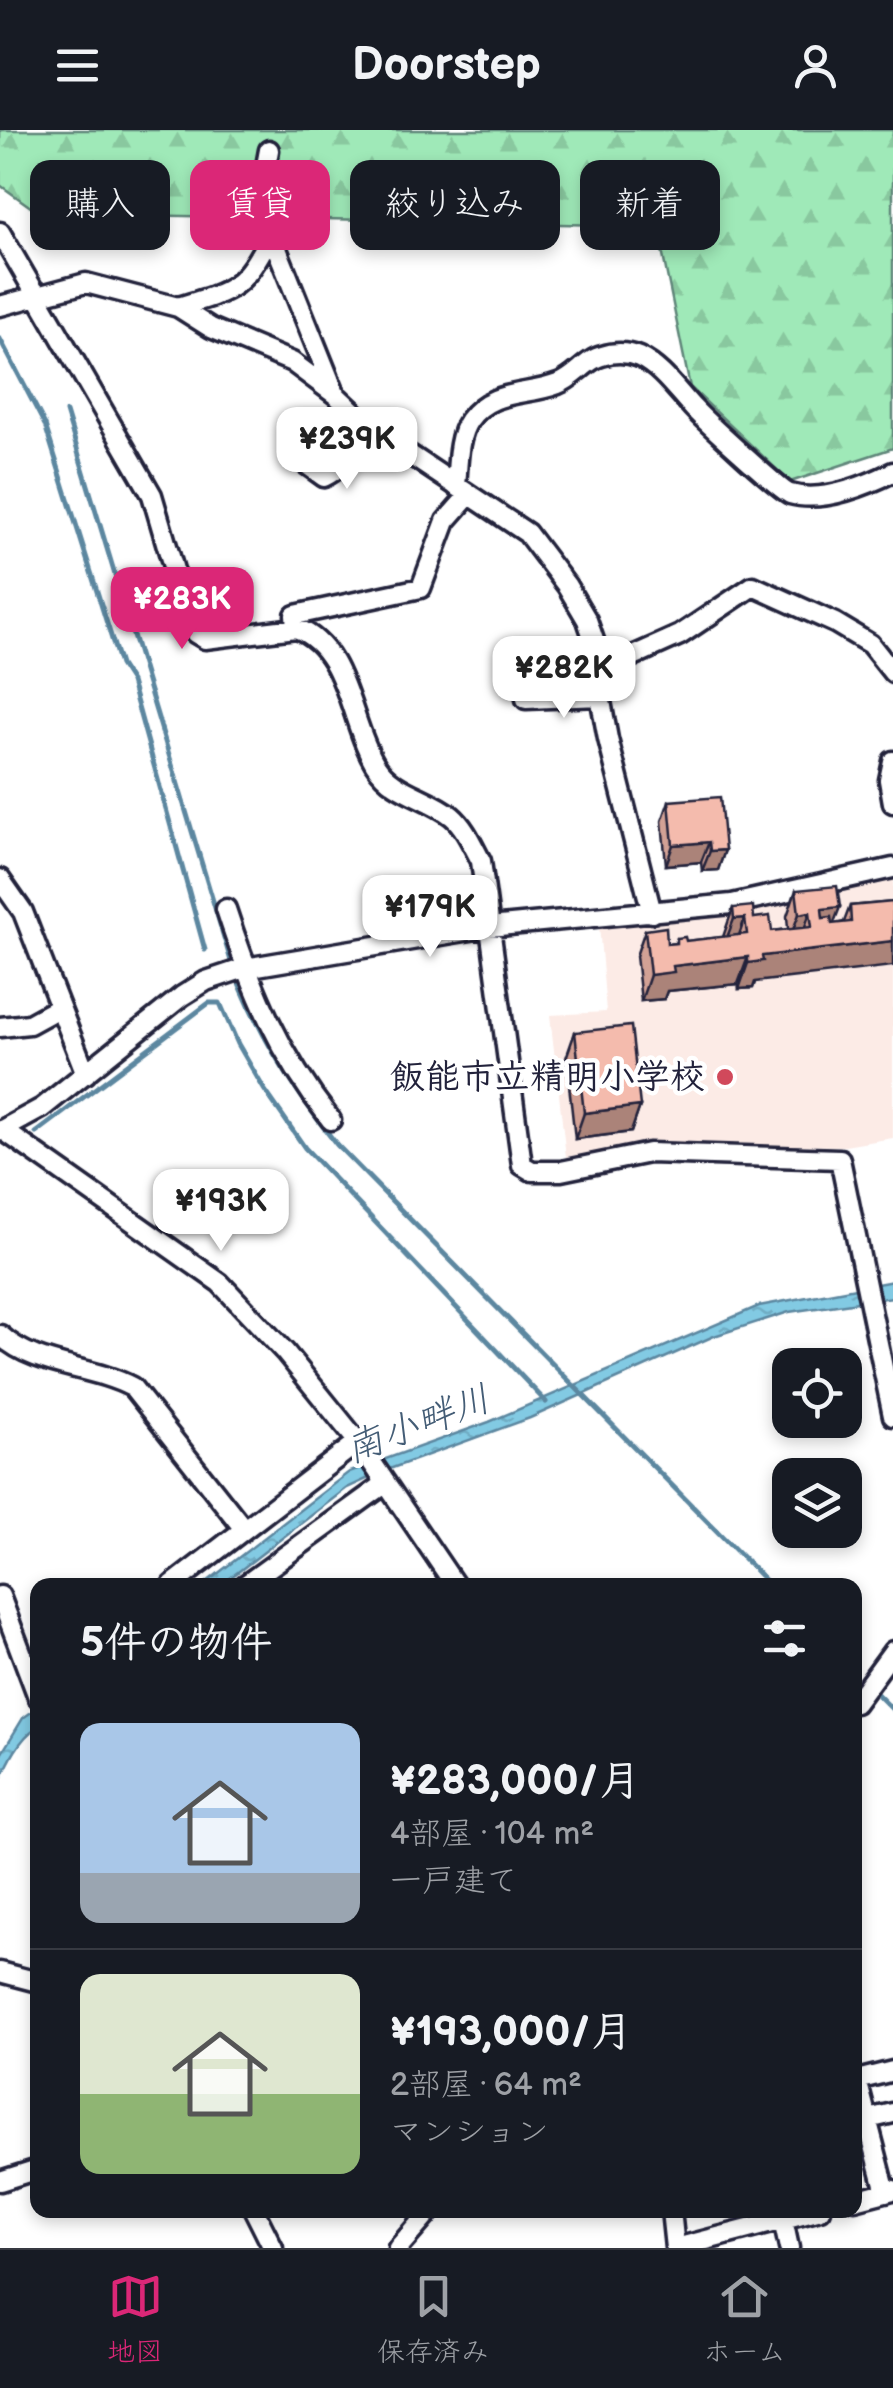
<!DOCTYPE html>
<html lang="ja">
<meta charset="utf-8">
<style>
:root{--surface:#171b24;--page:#242831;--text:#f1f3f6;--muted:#9ea1a6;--line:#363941;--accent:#db2777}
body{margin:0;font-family:"Balsamiq Sans","Klee One",sans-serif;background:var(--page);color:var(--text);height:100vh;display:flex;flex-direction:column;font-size:38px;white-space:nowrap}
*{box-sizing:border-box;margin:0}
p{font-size:32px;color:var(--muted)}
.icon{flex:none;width:55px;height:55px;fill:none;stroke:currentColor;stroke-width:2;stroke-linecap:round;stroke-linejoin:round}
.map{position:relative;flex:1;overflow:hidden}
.details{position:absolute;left:30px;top:1448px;width:832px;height:640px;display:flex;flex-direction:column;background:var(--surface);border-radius:20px;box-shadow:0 5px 15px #0003}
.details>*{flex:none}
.top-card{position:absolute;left:30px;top:30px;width:835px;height:90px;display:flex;gap:20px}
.tools{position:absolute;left:772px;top:1218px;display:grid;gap:20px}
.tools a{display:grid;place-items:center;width:90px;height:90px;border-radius:20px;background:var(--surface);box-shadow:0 5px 15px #0003;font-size:50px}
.price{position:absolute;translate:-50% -85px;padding:0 22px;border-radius:20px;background:#fff;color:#222;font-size:32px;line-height:65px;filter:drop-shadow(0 2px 5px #0008)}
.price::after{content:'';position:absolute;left:50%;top:60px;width:30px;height:22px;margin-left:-15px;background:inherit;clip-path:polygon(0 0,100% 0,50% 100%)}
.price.on{background:var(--accent);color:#fff}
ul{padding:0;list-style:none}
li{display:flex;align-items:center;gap:30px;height:250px;padding:0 50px}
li+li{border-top:2px solid var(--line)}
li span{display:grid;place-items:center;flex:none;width:280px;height:200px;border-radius:20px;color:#555}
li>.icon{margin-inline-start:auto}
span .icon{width:120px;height:120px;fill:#fffc;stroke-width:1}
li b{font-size:42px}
h2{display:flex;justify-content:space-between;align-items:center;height:120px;padding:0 50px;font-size:42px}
.pill{padding:0 35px;border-radius:20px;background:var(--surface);box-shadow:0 5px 15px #0003;font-size:35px;line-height:90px}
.pill.on{background:var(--accent);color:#fff}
header{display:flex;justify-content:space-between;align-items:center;height:130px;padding:0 50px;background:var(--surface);font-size:45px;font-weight:700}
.tabs{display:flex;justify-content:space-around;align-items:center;height:140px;border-top:2px solid var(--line);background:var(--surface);font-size:28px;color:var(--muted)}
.tabs a{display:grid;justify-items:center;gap:5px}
.tabs .on{color:var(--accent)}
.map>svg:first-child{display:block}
.built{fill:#fcebe6}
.forest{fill:url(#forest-firs);stroke:#60867a;stroke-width:2.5}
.water{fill:url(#water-ripples);stroke:#5c87a0;stroke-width:2.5}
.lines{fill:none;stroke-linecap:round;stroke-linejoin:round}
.stream{stroke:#5c87a0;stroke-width:5}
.minor-casing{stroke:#22223b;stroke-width:25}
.minor{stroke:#fff;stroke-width:18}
.wall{fill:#d2a195;stroke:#22223b;stroke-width:2.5}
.shaded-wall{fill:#ab8379;stroke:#22223b;stroke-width:2.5}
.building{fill:#f4bbad;stroke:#22223b;stroke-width:2.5}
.poi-dot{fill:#d1495b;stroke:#fff;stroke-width:4}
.labels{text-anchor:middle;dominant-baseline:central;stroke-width:9;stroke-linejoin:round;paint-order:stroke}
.poi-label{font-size:35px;font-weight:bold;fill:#22223b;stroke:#fff;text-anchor:end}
.water-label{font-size:38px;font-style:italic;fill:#445d76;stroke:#fff}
</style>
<header><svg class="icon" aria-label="menu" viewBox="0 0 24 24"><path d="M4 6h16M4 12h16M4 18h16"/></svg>Doorstep<svg class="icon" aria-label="person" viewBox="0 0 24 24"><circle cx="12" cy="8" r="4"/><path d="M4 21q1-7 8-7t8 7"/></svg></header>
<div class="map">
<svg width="893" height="2118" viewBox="0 0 893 2118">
<defs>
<pattern id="forest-firs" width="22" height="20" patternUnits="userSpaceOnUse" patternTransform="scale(2.5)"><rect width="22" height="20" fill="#9fe9b8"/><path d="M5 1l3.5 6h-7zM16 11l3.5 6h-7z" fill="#89c89f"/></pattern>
<pattern id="water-ripples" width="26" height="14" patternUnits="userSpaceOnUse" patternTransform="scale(2.5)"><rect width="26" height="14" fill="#82cae3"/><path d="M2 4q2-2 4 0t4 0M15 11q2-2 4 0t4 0" fill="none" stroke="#70adc4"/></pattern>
</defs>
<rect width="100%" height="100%" fill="#fff"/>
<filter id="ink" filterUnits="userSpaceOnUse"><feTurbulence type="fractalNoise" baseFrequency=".01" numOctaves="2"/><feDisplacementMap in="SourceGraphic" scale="20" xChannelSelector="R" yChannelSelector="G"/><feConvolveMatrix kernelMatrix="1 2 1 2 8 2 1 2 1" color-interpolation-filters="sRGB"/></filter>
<g filter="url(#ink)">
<path class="built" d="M893 748V1008L845 1016 648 1014 566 1027 550 885 606 882 599 795 739 782 826 766Z"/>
<path class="forest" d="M0 0H893V318L790 352 690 257 657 96 39 83 0 55Z"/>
<path class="water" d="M893 1151V1167L789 1182 714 1206 530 1288 384 1341 347 1358 221 1455H203L349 1342 489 1292 759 1176Z
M37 1578V1597C19 1609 9 1631 0 1651V1626L23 1588Z"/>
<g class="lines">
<path class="stream" d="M0 209 45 295 120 535 131 552 205 820
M66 282 231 831
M239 853C265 915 296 962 337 1015L770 1455
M36 1003 209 873H220L238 914 264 959 305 1018 546 1272
M871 1558 893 1580"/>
<defs>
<path id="minor" d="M269 20 261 63 271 104 334 261
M233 51 261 63
M0 102 152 365 189 491 195 503 205 509 296 498C348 518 349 591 375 634 393 663 427 666 452 686 465 697 473 716 481 731L522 1035 532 1041H561L649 1023 840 1029 893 1286
M0 176 86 153 178 177 211 198 292 232 336 265 373 300 527 403 567 456 587 490 604 539 600 566 608 609 652 783
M178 177C236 160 243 158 271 104
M306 334 324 347C347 336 354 315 373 300
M456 356C458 336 457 307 469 290 491 259 527 266 558 254 575 248 587 229 602 226 614 222 627 222 639 227 662 238 677 261 694 279 704 290 782 362 790 364 822 373 865 356 893 342
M296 498 295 485 421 458 446 391 468 366
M604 539 680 505 753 456 835 493 870 514 893 543
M526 569 600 566
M893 631 889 650 893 673
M0 749 23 782 86 944
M226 779C252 859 279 924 331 990
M0 897 29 894 60 877
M3 1000 220 1153 285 1222 358 1312 455 1455
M0 1001 42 978 182 866 206 851 245 838 489 797 732 774 893 738
M0 1205C36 1238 90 1235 132 1257L244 1399
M172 1455 358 1312
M245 1455 386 1353
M0 1466 38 1567
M855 1573 893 1521
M0 1842 38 1852
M868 1989 893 1983
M0 2051 38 2039
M886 2062 857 1950 893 1941
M855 2070 893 2060
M254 2080 273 2118
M671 2080 675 2118
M783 2090 789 2118
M398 2118 431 2080
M676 2118 821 2080"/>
</defs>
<use href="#minor" class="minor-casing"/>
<use href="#minor" class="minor"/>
</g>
<path class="wall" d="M669 671 725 720 718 740 702 741 701 732 666 735 662 691Z
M796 760 834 794 844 792 850 776 893 772 755 852 753 858 739 859 738 854 667 861 664 869 641 871 636 826 645 800 667 814 675 813 677 808 686 811 723 807 733 778 754 788 772 801 788 799 787 786Z
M575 902 640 976 631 1002 575 1009 566 928Z"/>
<path class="shaded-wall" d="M709 712 701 732 666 735 673 715Z
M725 720 718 740 702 741 710 721Z
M840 777 830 803 812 805 822 779Z
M810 782 801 809 789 810 799 784Z
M745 788 736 814 724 815 734 789Z
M893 811V836L755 852 753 858 739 859 748 833 762 826Z
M748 827 738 854 667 861 664 869 641 871 650 845 673 836Z
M640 976 631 1002 575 1009 584 983Z"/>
<path class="building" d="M720 667 725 720 710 721 709 712 673 715 669 671Z
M837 756 840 777 822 779 823 788 831 787 832 794 851 792 850 776 893 772V811L762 826 763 831 748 833V827L673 836 674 842 650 845 645 800 666 797 667 814 677 813V808L685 807 686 811 747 804 745 788 734 789 733 778 753 776 754 788 770 786 772 801 812 797 810 782 799 784 796 760Z
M631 896 640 976 584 983 575 902Z"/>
</g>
<circle class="poi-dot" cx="725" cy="947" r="10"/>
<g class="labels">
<g class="poi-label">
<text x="705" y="947">飯能市立精明小学校</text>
</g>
<g class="water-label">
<text transform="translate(418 1295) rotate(-21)">南小畔川</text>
</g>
</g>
</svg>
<div class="tools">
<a><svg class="icon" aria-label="locate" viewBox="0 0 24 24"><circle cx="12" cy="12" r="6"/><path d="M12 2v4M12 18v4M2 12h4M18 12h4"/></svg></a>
<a><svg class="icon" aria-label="layers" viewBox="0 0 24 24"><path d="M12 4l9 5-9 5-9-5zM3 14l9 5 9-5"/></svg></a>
</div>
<b class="price" style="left:347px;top:362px">¥239K</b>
<b class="price on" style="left:182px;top:522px">¥283K</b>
<b class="price" style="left:564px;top:591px">¥282K</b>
<b class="price" style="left:430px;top:830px">¥179K</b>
<b class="price" style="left:221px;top:1124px">¥193K</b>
<div class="top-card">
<a class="pill">購入</a>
<a class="pill on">賃貸</a>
<a class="pill">絞り込み</a>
<a class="pill">新着</a>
</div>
<section class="details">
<h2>5件の物件<svg class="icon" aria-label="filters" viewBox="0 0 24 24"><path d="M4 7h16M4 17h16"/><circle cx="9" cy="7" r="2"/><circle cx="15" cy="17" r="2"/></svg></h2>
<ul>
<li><span style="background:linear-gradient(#a9c7e8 75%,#9aa5b1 0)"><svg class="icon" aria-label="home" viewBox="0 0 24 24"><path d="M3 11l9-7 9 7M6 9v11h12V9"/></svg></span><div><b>¥283,000/月</b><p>4部屋 · 104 m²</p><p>一戸建て</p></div></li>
<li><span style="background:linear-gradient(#dfe7d0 60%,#8fb573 0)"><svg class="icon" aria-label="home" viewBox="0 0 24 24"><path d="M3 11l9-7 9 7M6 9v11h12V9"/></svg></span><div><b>¥193,000/月</b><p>2部屋 · 64 m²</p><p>マンション</p></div></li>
</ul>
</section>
</div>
<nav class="tabs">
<a class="on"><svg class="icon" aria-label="map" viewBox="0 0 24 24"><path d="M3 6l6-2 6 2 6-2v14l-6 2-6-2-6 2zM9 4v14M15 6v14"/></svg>地図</a>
<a><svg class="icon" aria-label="saved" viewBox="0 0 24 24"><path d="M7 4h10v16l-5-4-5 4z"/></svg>保存済み</a>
<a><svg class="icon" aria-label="home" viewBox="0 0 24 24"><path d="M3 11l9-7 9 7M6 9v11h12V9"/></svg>ホーム</a>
</nav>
